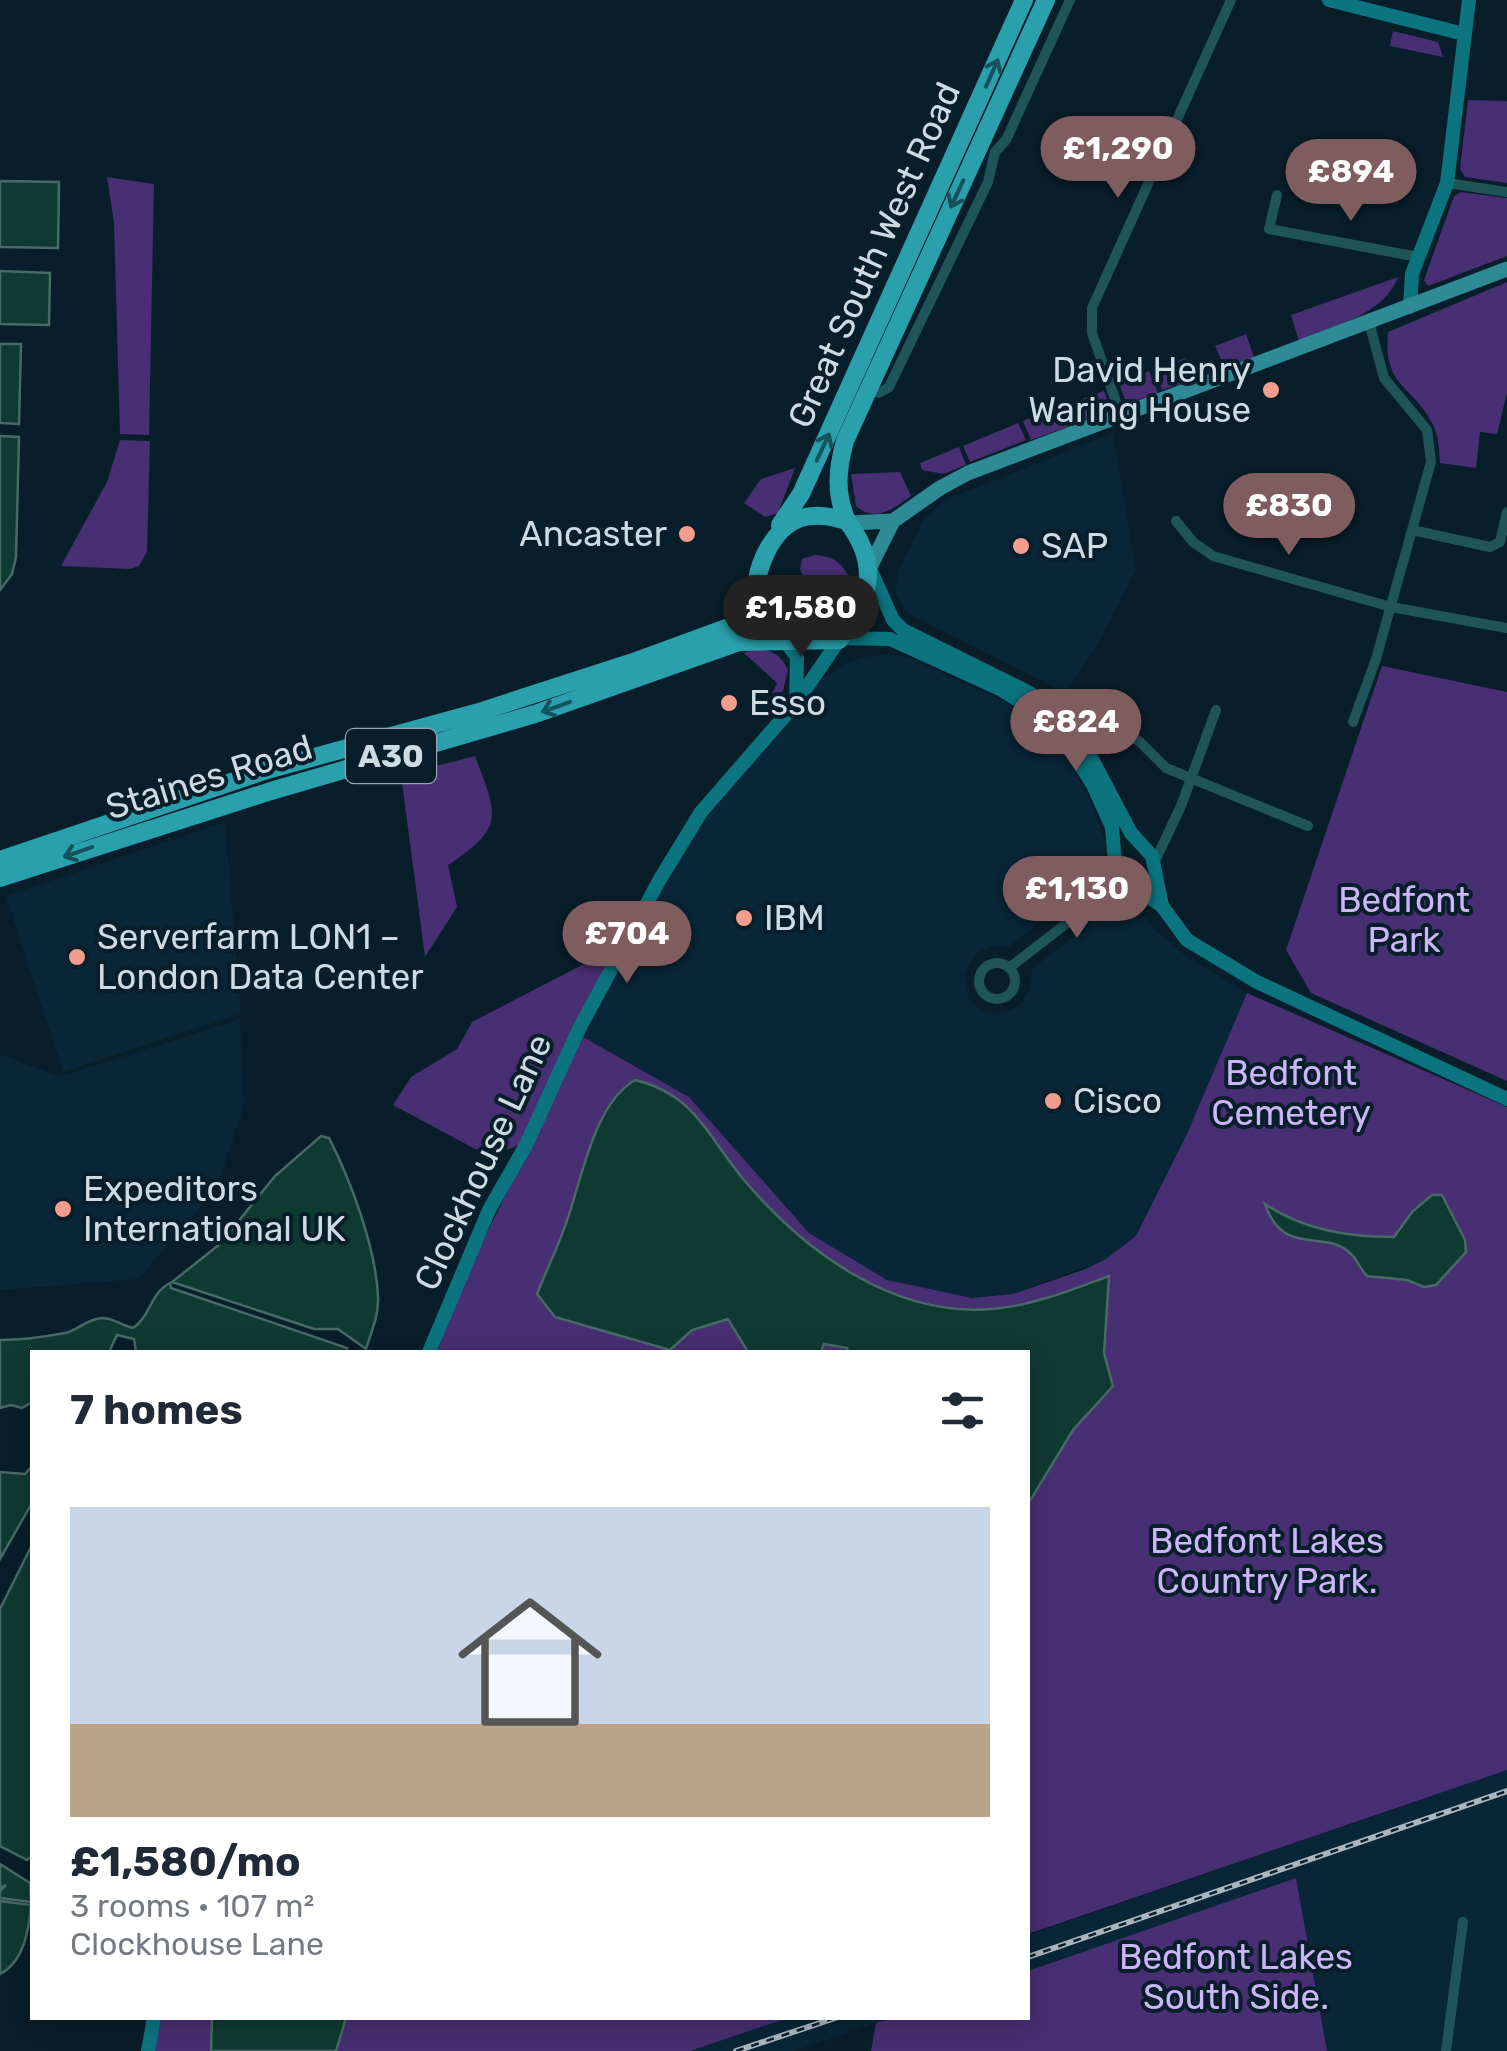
<!DOCTYPE html>
<meta charset="utf-8">
<style>
:root{--surface:#fff;--page:#f6f6f7;--text:#1f2937;--muted:#747a83;--accent:#7f5d5e}
body{margin:0;font-family:Rubik,sans-serif;background:var(--page);color:var(--text);height:100vh;display:flex;flex-direction:column;font-size:38px;white-space:nowrap}
*{box-sizing:border-box;margin:0}
p{font-size:32px;color:var(--muted)}
.icon{flex:none;width:55px;height:55px;fill:none;stroke:currentColor;stroke-width:2;stroke-linecap:round;stroke-linejoin:round}
.map{position:relative;flex:1;overflow:hidden}
.details{position:absolute;left:30px;top:1350px;width:1000px;height:670px;display:flex;flex-direction:column;background:var(--surface);border-radius:0px;box-shadow:0 5px 25px #0003}
.details>*{flex:none}
.price{position:absolute;translate:-50% -85px;padding:0 22px;border-radius:35px;background:var(--accent);color:#fff;font-size:32px;line-height:65px;filter:drop-shadow(0 2px 5px #0008)}
.price::after{content:'';position:absolute;left:50%;top:60px;width:30px;height:22px;margin-left:-15px;background:inherit;clip-path:polygon(0 0,100% 0,50% 100%)}
.price.active{background:#222;color:#fff}
ul{padding:0;list-style:none}
li{display:grid;align-content:center;gap:20px;height:530px;padding:0 40px}
li span{display:grid;place-items:center;height:310px;border-radius:0px;color:#555}
li>.icon{margin-inline-start:auto}
span .icon{width:180px;height:180px;fill:#fffc;stroke-width:1}
li b{font-size:42px}
h2{display:flex;justify-content:space-between;align-items:center;height:120px;padding:0 40px;font-size:42px}
.map>svg:first-child{display:block}
.built{fill:#082637}
.green{fill:#482e72}
.water{fill:#0f3a31;stroke:#486a66;stroke-width:2.5}
.lines{fill:none;stroke-linecap:round;stroke-linejoin:round}
.street{stroke:#1f545b;stroke-width:10}
.secondary{stroke:#0b747f;stroke-width:14}
.primary{stroke:#2e8a95;stroke-width:15}
.highway{stroke:#2ba0ad;stroke-width:18}
.rail-casing{stroke:#a8b7bf;stroke-width:6}
.rail{stroke:#081e2a;stroke-width:2.5;stroke-dasharray:8;stroke-linecap:butt}
.oneway{stroke:#16525e}
.poi-dot{fill:#f49d8d;stroke:#081e2a;stroke-width:4}
.labels{text-anchor:middle;dominant-baseline:central;stroke-width:8;stroke-linejoin:round;paint-order:stroke}
.shield{fill:#081e2a;stroke:#93a2ac;stroke-width:2.5}
.shield-label{font-size:32px;font-weight:bold;fill:#cedbe3}
.street-label{font-size:35px;fill:#cedbe3;stroke:#081e2a}
.poi-label{font-size:35px;fill:#cedbe3;stroke:#081e2a;text-anchor:start}
.park-label{font-size:35px;fill:#cbb6f8;stroke:#081e2a}
</style>
<div class="map">
<svg width="1507" height="2051" viewBox="0 0 1507 2051">
<rect width="100%" height="100%" fill="#081e2a"/>
<path class="built" d="M1113 433 1136 571 1097 645 1066 693 907 613 895 591 898 572 923 521 945 500Z
M892 654 912 659 1009 704 1050 736 1068 759 1088 795 1106 843 1104 865 1085 886 1010 946H992L977 953 964 974 967 994 972 1003 988 1013 1005 1012 1021 1005 1030 989 1032 969 1114 904 1122 902 1135 907 1157 932 1186 956 1247 993 1187 1134 1136 1236 1106 1259 1013 1294 972 1298 929 1291 887 1280 850 1260 809 1233 689 1097 583 1037 679 836 799 694 845 664 863 657Z
M225 822 241 1014 63 1072 6 896Z
M240 1019 244 1106 217 1187 139 1279 0 1290V1054L60 1077Z
M1507 1770V2051H1327L1296 1879 1028 1971V1935Z
M787 2018H891L794 2051H690Z"/>
<path class="green" d="M1393 31 1438 42 1443 57 1390 46Z
M1468 100 1507 101V183L1465 177 1460 169Z
M107 177 154 184 149 435 120 434 114 223Z
M1461 192 1507 198V256L1428 286 1424 280 1454 196Z
M1398 277C1384 315 1333 326 1299 341L1291 315Z
M1507 282V393L1497 434 1480 432 1476 468 1440 463C1439 450 1439 435 1432 423 1411 383 1383 388 1388 332Z
M1246 334 1254 357 1225 368 1215 346Z
M1186 358 1195 379 1162 390 1154 369Z
M1149 371 1158 393 1132 402 1125 399 1119 384Z
M1104 391 1109 404 1106 413 1031 440 1023 421Z
M1018 423 1026 440 970 462 963 446Z
M120 440 150 441 147 552 139 566 130 569 61 566 107 482Z
M959 447 966 465 943 474 922 470 920 463Z
M795 468 778 513 765 517 744 503 761 479Z
M900 472 911 496C893 509 875 523 856 506L851 474Z
M815 555C835 556 845 565 852 584L849 597 832 604 813 597 800 569 802 559Z
M755 648C772 650 781 655 788 670L783 691 775 698 771 696 777 683 744 653Z
M1382 666 1507 692V1081L1311 993 1286 950Z
M475 756C498 817 505 827 448 865L457 907 425 957 401 775Z
M622 937 519 1145 494 1155 475 1149 393 1105 411 1077 457 1049 472 1022 584 964 606 939Z
M1247 993 1507 1107V1770L1028 1934V1352H437L473 1262 583 1037 689 1097 809 1233 887 1280 972 1298 1013 1294 1083 1270 1106 1259 1136 1236 1187 1134Z
M1296 1878 1327 2051H871L876 2023 891 2018H1028V1971Z
M161 2018H787L690 2051H154Z"/>
<path class="water" d="M0 181 59 182 58 248 0 247Z
M0 271 50 273 49 325 0 324Z
M0 344H21L19 424 0 423Z
M0 436 19 437 16 557 12 574 0 590Z
M635 1080C696 1095 707 1136 744 1180 805 1252 893 1317 992 1309 1032 1306 1071 1290 1109 1276L1104 1353 1113 1386 1073 1430 1028 1504V1352H848L847 1348 824 1344 821 1352H748L728 1319 692 1330 670 1350 555 1317 537 1294C548 1266 563 1237 571 1208 584 1168 597 1102 635 1080Z
M321 1136 329 1138C350 1179 376 1247 378 1297 379 1315 371 1333 366 1349L338 1329H314L172 1282 220 1244 275 1176Z
M1432 1195H1442L1465 1240 1466 1252 1436 1285 1424 1287 1407 1280 1367 1276C1361 1270 1358 1262 1353 1256 1327 1226 1284 1260 1265 1204 1304 1230 1348 1237 1394 1237L1413 1211Z
M170 1283 171 1288 347 1348 346 1352H136L134 1339 117 1335 109 1352H32V1402L22 1408 11 1405 0 1408V1340C22 1340 44 1337 65 1333 78 1330 87 1319 102 1318 114 1318 122 1326 133 1328 151 1316 150 1293 170 1283Z
M32 1466V1503L0 1559V1472L25 1474Z
M32 1545V1856L27 1860 0 1846V1609Z
M0 1864 30 1883 31 1902 0 1898V1891L6 1885 0 1888Z
M0 1901 31 1905C29 1929 24 1962 0 1974Z
M212 2018H346L336 2051H211Z"/>
<g class="lines">
<path class="street" d="M1447 183 1507 192
M1277 195 1269 229 1418 257
M868 388 879 393 889 387 988 182 995 152 1006 140 1070 0
M1121 416 1092 333V308L1231 0
M1176 521 1193 542 1213 556 1391 607 1507 628
M1412 530 1490 547 1500 542 1507 512
M1115 708 1112 717 1117 731 1139 741 1166 768 1308 826
M1353 722 1376 659 1431 462 1427 430 1384 378 1369 322
M1155 861 1181 806 1216 710
M979 981a18 18 0 1 1 36 0a18 18 0 1 1-36 0Z
M1009 968 1121 881
M1446 2051 1463 1922"/>
<path class="secondary" d="M1329 0 1464 34
M1410 307 1412 274 1447 183 1469 0
M871 571 893 620 903 630 1028 692 1052 708 1082 740 1131 833 1152 856 1162 906 1187 940 1257 982 1507 1099
M841 638 890 639 1002 690 1030 708 1068 745 1093 785 1112 827 1116 876 1162 906
M785 641 797 657 796 702
M429 1352 489 1210 526 1145 579 1029 660 879 701 812 796 703 839 640
M148 2051 154 2018"/>
<path class="primary" d="M849 523 893 521 940 488 968 473 1507 269
M870 567 893 521"/>
<path class="highway" d="M847 521C835 493 837 470 845 441L1046 0
M780 525 801 494 1024 0
M0 860 267 770 479 712 639 660 729 627 744 614 755 591
M0 878 271 791 535 714 739 642 839 640C870 596 881 566 847 521 832 517 817 513 801 518 772 527 751 574 757 602 761 618 771 630 782 641"/>
<defs>
<path id="rail" d="M1028 1957 1507 1791
M736 2051 835 2018"/>
</defs>
<use href="#rail" class="rail-casing"/>
<use href="#rail" class="rail"/>
</g>
<defs><path id="oneway-shaft" d="M-6 0H5M1.5-3L5.5 0L1.5 3" fill="none" stroke-width="1.6" stroke-linecap="round" stroke-linejoin="round" transform="scale(2.5)"/></defs>
<g class="oneway">
<use href="#oneway-shaft" transform="translate(992 73) rotate(-66)"/>
<use href="#oneway-shaft" transform="translate(957 194) rotate(115)"/>
<use href="#oneway-shaft" transform="translate(823 447) rotate(-65)"/>
<use href="#oneway-shaft" transform="translate(556 707) rotate(160)"/>
<use href="#oneway-shaft" transform="translate(78 852) rotate(161)"/>
</g>
<g class="poi-dot">
<circle cx="1271" cy="390" r="10"/>
<circle cx="687" cy="534" r="10"/>
<circle cx="1021" cy="546" r="10"/>
<circle cx="729" cy="703" r="10"/>
<circle cx="744" cy="918" r="10"/>
<circle cx="77" cy="957" r="10"/>
<circle cx="1053" cy="1101" r="10"/>
<circle cx="63" cy="1209" r="10"/>
</g>
<g class="labels">
<rect class="shield" x="346" y="729" width="90" height="54" rx="8"/>
<g class="shield-label">
<text x="391" y="756">A30</text>
</g>
<g class="street-label">
<text transform="translate(874 255) rotate(-66)">Great South West Road</text>
<text transform="translate(209 777) rotate(-17)">Staines Road</text>
<text transform="translate(483 1162) rotate(-65)">Clockhouse Lane</text>
</g>
<g class="poi-label">
<text x="1251" y="370" text-anchor="end">David Henry<tspan x="1251" dy="40">Waring House</tspan></text>
<text x="667" y="534" text-anchor="end">Ancaster</text>
<text x="1041" y="546">SAP</text>
<text x="749" y="703">Esso</text>
<text x="764" y="918">IBM</text>
<text x="97" y="937">Serverfarm LON1 –<tspan x="97" dy="40">London Data Center</tspan></text>
<text x="1073" y="1101">Cisco</text>
<text x="83" y="1189">Expeditors<tspan x="83" dy="40">International UK</tspan></text>
</g>
<g class="park-label">
<text x="1404" y="900">Bedfont<tspan x="1404" dy="40">Park</tspan></text>
<text x="1291" y="1073">Bedfont<tspan x="1291" dy="40">Cemetery</tspan></text>
<text x="1267" y="1541">Bedfont Lakes<tspan x="1267" dy="40">Country Park.</tspan></text>
<text x="1236" y="1957">Bedfont Lakes<tspan x="1236" dy="40">South Side.</tspan></text>
</g>
</g>
</svg>
<b class="price" style="left:1118px;top:201px">£1,290</b>
<b class="price" style="left:1351px;top:224px">£894</b>
<b class="price" style="left:1289px;top:558px">£830</b>
<b class="price active" style="left:801px;top:660px">£1,580</b>
<b class="price" style="left:1076px;top:774px">£824</b>
<b class="price" style="left:1077px;top:941px">£1,130</b>
<b class="price" style="left:627px;top:986px">£704</b>
<section class="details">
<h2>7 homes<svg class="icon" aria-label="filters" viewBox="0 0 24 24"><path d="M4 7h16M4 17h16"/><circle cx="9" cy="7" r="2"/><circle cx="15" cy="17" r="2"/></svg></h2>
<ul>
<li><span style="background:linear-gradient(#c9d6e8 70%,#b9a48a 0)"><svg class="icon" aria-label="home" viewBox="0 0 24 24"><path d="M3 11l9-7 9 7M6 9v11h12V9"/></svg></span><div><b>£1,580/mo</b><p>3 rooms · 107 m²</p><p>Clockhouse Lane</p></div></li>
</ul>
</section>
</div>
